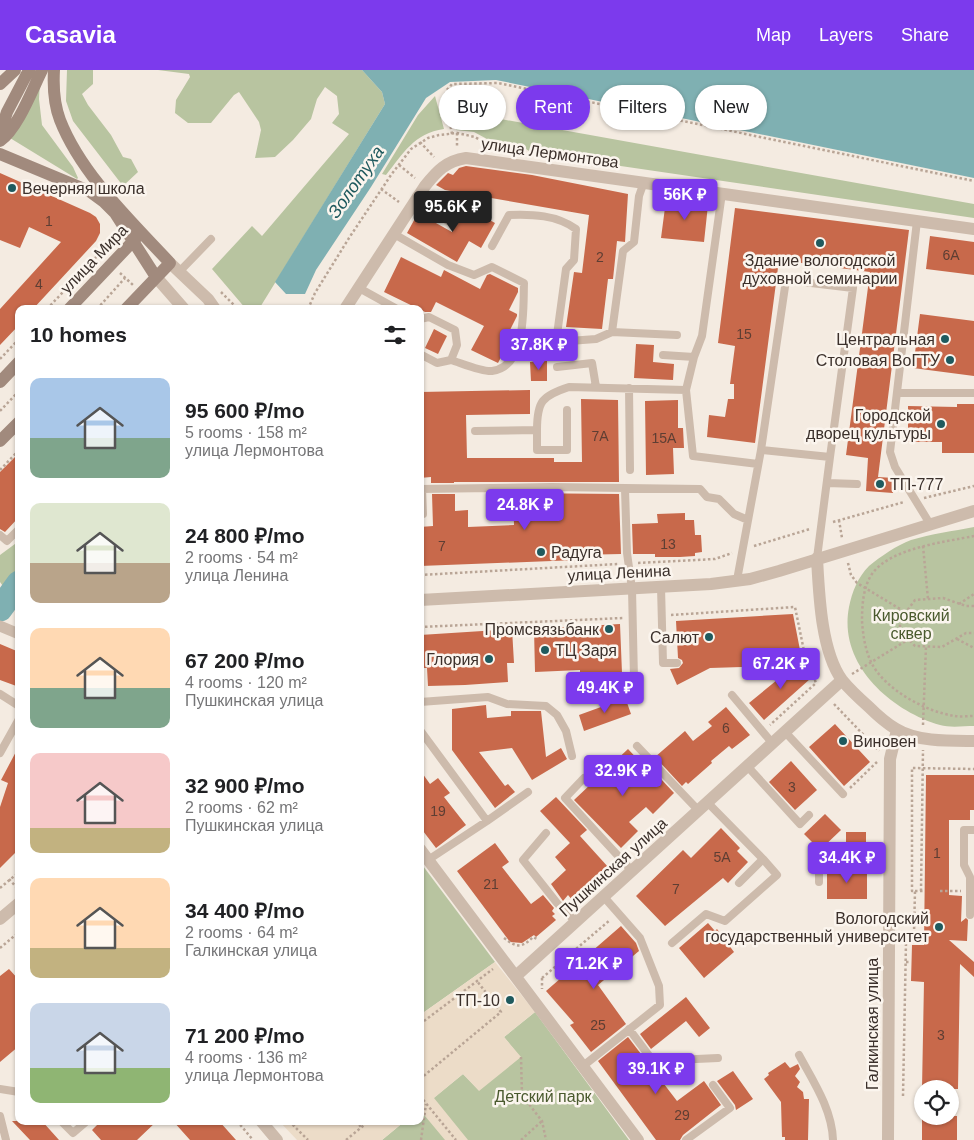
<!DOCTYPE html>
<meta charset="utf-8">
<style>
:root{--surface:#fff;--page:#f2f2f2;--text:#202124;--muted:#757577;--accent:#7c3aed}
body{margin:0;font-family:Helvetica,sans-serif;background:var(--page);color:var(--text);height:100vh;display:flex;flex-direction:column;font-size:19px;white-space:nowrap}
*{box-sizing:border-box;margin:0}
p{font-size:16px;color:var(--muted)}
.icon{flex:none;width:28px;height:28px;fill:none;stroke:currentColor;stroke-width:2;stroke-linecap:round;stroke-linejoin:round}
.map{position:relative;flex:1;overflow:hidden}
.drawer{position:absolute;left:15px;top:235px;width:409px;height:820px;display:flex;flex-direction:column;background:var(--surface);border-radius:10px;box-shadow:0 1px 4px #0004}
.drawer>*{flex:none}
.top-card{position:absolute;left:439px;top:15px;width:460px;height:45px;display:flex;gap:10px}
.tools{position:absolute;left:914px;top:1010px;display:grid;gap:10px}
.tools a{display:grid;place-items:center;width:45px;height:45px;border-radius:50%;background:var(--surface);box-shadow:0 1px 4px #0004;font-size:25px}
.price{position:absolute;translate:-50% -42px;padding:0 11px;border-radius:5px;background:var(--accent);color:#fff;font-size:16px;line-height:32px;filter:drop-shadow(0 1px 2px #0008)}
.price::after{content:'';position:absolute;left:50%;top:30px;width:15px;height:11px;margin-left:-8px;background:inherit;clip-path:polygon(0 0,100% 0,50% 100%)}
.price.on{background:#222;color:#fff}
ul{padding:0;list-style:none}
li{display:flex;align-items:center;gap:15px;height:125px;padding:0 15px}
li span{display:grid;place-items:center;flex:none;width:140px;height:100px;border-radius:10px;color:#555}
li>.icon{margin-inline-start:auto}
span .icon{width:60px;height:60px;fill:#fffc;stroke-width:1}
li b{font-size:21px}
h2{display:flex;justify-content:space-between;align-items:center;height:60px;padding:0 15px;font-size:21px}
.pill{padding:0 18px;border-radius:22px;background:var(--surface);box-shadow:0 1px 4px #0004;font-size:18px;line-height:45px}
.pill.on{background:var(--accent);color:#fff}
header{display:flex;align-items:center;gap:30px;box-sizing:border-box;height:70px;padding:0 25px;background:var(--accent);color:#fff}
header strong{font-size:24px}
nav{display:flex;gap:28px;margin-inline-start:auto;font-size:18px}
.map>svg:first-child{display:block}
.green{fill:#b8c4a0}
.plaza{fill:#ecdcc8}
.water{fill:#7fb0b2}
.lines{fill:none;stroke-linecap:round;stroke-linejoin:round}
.river{stroke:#7fb0b2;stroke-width:25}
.building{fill:#c8694b}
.path{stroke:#b9a596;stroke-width:2.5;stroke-dasharray:2.5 2.5;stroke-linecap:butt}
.service{stroke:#cdbbac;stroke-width:8}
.pedestrian{stroke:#cdbbac;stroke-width:11}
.minor{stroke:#cdbbac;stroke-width:12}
.secondary{stroke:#a18a7d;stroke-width:12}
.poi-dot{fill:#1f5a5e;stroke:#fbf5ee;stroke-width:2}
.labels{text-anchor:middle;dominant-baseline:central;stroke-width:5;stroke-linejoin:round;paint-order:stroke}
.number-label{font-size:14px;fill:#5e3e33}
.street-label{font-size:16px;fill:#3b302b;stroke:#fbf5ee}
.poi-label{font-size:16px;fill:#3b302b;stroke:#fbf5ee;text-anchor:end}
.park-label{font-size:16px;fill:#4a5a2e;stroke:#fbf5ee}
.water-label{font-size:18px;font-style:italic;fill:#1f5a5e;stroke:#fbf5ee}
</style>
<header>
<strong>Casavia</strong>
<nav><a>Map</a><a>Layers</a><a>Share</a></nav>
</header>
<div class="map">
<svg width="974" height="1070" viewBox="0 0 974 1070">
<rect width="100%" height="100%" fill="#f4ebe1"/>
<path class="green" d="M67 0H93V14L82 24 88 35 111 65 123 87 131 89 138 102 123 116 73 51 66 31Z
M158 0H362L382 22 385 34 259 239H246L212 199 252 156 262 166 349 64 332 53 339 44 337 26 325 17 317 29 311 49 293 70 275 87 255 88 261 60 259 52 239 22 234 25 211 53H188L175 43 176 30 190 7 189 4Z
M40 11 39 29 42 55 73 97 78 108 77 109 10 68Z
M435 26 444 59C414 63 403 84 386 105L382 104 418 45Z
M454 46 495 48 974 134V148L532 83 526 79 500 76 474 62 456 60Z
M974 457V656C964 656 950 658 940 655 890 640 838 594 849 537 852 522 858 507 869 496 880 487 897 475 911 470 931 464 953 461 974 457Z
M19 471V511L10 526 0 512V485Z
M420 792 495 892 420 945Z
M535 942 629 1070H382L405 1051H420V1039L463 1004 479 1020 520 987 504 967Z"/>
<path class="plaza" d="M495 892 535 942 504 967 521 987 479 1021 463 1004 434 1028 468 1070H445L420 1040V945Z
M279 1051H405L382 1070H297Z"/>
<path class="water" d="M362 0H974V108L496 10 450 12 426 28 371 117 316 200 305 224H286L275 212 385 34 382 22Z"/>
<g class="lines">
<path class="river" d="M0 539 19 513"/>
</g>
<path class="building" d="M466 96 532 105 628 124 625 172 617 171 613 209H608L602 259 566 257 574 202 582 203 589 145 445 120 436 115 448 103 453 105 459 98Z
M0 103 90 143 96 147 100 154V163L96 171 33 239H19V255L0 275V239L61 172 29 157 20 178 0 170Z
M666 130 708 135 704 172 661 168Z
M466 137 495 153 481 178 469 171 457 192 407 163 418 143 452 162Z
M735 138 909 160 878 407 894 408 893 423 866 421 868 388 846 385 870 202 779 190 755 373 707 367 709 345 725 347 728 329H734V314H730L735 276 718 273Z
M930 166 974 172V205L926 199Z
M401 187 441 207 444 200 480 219 487 205 490 204 518 218V222L509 240 517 244V246L508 264 512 266 498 293 471 280 484 256 436 232 431 242H425L384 222Z
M920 244 974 251V306L913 298Z
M434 259 447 266 438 284 425 278Z
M636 274 654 275 653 292 674 294 673 310 634 308Z
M547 291V311H531L530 292Z
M530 320V344L466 345 467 388H554V392H582L581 329 618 330 619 412H454V413H431V407L420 408V322Z
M678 330V358H683L684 378H673L674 404 646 405 645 331Z
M957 334H974V383H942V372H908V336L957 337Z
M19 383V447L5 462 0 459V402Z
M513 423 619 424 621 484 577 485V490L420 496V457L433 456 432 424H455V441L468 440V457L514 455Z
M685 443V450H694L695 465H701L702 482 695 483V486L680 487H655V484H633L632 454 658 453 657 444Z
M793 544 800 580 767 591 765 582 742 583V597L710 598 677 615 670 599 679 598 683 593 682 590 678 588 676 551Z
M620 554 622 603 580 604V600L535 602 534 559Z
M512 559 514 593H507L508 612 465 615 428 616 427 598H420V565Z
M0 574 19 582V617L0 610Z
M804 588 810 609 764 650 749 633Z
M625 627 631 644 584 661 579 645 612 633V632Z
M486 635 487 648 511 646V641H541L546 687 561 678 567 689 532 710 512 678 479 682 505 716 508 714 515 722 495 738 452 680V639Z
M726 637 750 665 732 679 729 676 711 691 712 693 688 714 686 712 682 716 655 687 685 661 693 671 712 656 708 652Z
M835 654 870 692 844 716 809 677Z
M19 676V779L0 798V737L8 713 1 710Z
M628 679 644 696 647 694 674 723 653 744 646 737 629 752 638 761 621 778 574 730Z
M791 691 817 720 795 740 769 712Z
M420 700 430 714 438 708 450 723 444 727 466 755 436 778 420 757Z
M926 705H974V740H970V750H949V825L962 826 961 852 966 848 968 850 967 871 949 870 974 892V907L960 894 958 1019H922L924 912 911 911 912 875H924Z
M556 727 587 760 580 766 609 798 573 831 568 825 563 831 551 814 566 800 555 787 570 773 540 741Z
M825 744 841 760 820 780 804 764Z
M721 758 740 778 737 781 748 792 728 813 723 808 665 856 636 826 683 780 691 788Z
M846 762H866V779L846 780Z
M495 773 509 792 502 797 531 834 543 825 554 838 552 841 555 844 552 846 556 850 536 867 534 865 522 873 510 872 457 801Z
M840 795H854V801H867V829H827V801H840Z
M708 853 715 861 717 859 734 882 704 908 679 878Z
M621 856 636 873 639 881 598 915 626 954 591 982 570 955 574 953 546 921Z
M9 899 19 910V976L0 992V906Z
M686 927 710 958 699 967 686 951 651 979 640 964Z
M628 967 677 1031 704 1011 721 1035 683 1065 680 1070H656L598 991Z
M785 992 790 998 798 994 800 999 795 1006 800 1012 797 1017 803 1022 804 1029H809L808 1070H785V1067H782L781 1032 764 1009 769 1005 768 1003Z
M733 1001 753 1029 736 1040 735 1035 717 1011Z
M922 1046H957V1070H922Z
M12 1051H42L59 1070H30Z
M101 1051H157L137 1070H101L92 1060Z
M173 1051H219L236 1070H190Z"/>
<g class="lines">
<path class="path" d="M457 63V78
M452 64 446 33V21L452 14 498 13 974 111
M420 72 434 87
M399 95 415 108
M381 119 399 132
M101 186 99 184 112 170V163
M120 203 133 215
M221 222 238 239
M47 239 99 184
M97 239 125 208
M308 239 315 223 349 168 391 105 411 79 428 68 439 65 457 63 475 67 494 78
M0 289 19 269
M0 341 19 321
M0 400 19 380
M924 428 974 416
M839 450 842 468
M833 452 904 432
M974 466C945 472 890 478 872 504 863 517 862 536 862 551 863 565 865 579 871 592 884 619 926 642 955 646 961 647 968 646 974 646
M754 476 810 459
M923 476 928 529
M638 493 715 489 732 483
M848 493 851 505 857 513 905 542
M420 505 618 494
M959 534 974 524
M974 536H966L943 528 915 530 900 550V560L915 576 942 577 966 563H974
M671 545 795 537 804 581 816 613 770 655
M420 557 623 548
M957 569 974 578
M852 604 909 569
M834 634 879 681
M923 655 926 576
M853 674 863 665
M850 718 877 692
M9 809 18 819
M0 818 19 802
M915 821H925
M921 821 923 680
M940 821H961
M504 868C516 877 521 879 533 867L537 869
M0 878 19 862
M906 892H911
M542 908 610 850
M542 908V919
M420 954 493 899
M521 987 522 1025 542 1051 546 1070
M420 1009 501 942 477 911
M420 1026 456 1070
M903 1026 906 872 914 863 915 821H912V698L974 699
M237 1051 253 1070
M289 1051 308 1070
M356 1051 361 1057
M293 1056 298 1051
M346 1070 369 1051
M421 1070 426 1034
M521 1070 542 1051"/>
<path class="service" d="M644 112 639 126 634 172 623 181 612 262 677 265
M722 123 702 266 694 287 686 320 693 386 758 394
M415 131 450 152
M917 151 890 382 895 397 930 454
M394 164 448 195 474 205 492 197 524 213C523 238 527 297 492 301 482 302 461 293 451 290L457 275 455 260 429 247 420 249
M492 176 509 145C532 144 557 145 576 159L574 190 566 199 556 272 596 269 612 262
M179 202 211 169
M359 218 397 239
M420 284 437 293 451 290
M663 285 694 287
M557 297 592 293 596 317
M629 318 630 400
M897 323H974
M537 360C537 331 542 326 569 317L686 320
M475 361 537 360V380H567V340
M761 380 786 210 853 218 830 387
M827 413 857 414
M494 418 495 446
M420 419 551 417 700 419 707 427 719 429 734 444 748 450
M422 419 423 444
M0 465 7 471 19 459
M737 510 761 380 830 387 817 488
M661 517 663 593H677
M590 622 634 609 632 519 627 483 625 419
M0 624 19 636
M732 625 773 674
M420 632 488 627 507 634 546 636 557 645 566 661 572 686
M420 660 487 751
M786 663 843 724
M637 676 699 741
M0 683 19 649
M748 697 800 754 809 745
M584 708 565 728 632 801
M708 733 763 789 739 813
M546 763 523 790 557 833 576 852
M428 790 487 751 528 722
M819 812V798L828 789H890
M970 845V807L964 795V760H974
M672 873 706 844 725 851 777 805 763 789
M629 959 653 991 718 988
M799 985C813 1011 832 1039 833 1070
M583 996 660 935 659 916 640 868 604 827
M0 1019 19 1022
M0 1046 6 1070
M61 1051 73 1063 87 1051
M686 1070 730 1038 713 1015"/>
<path class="pedestrian" d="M0 556 19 564"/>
<path class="minor" d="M170 193 208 229 215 239
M156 207 184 239
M345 239 425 116C437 101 446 91 466 88L974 159
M817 488C819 524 821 581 842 610 850 620 860 629 869 637 877 645 886 653 896 659 917 672 950 671 974 671
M420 530 711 514 750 509 779 501 974 441
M420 779 638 1070
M0 849 19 833
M516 906 842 610
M261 1051 277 1070
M888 1070 890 689 897 660"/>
<path class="secondary" d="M54 0C53 17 54 34 60 50 81 104 131 151 170 193L126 239
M0 14 15 0
M0 63 7 42 29 0
M0 71C18 58 32 20 42 0
M0 84 89 121 104 132 115 143 156 207
M69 239 138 166
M0 312 19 292
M0 371 19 352"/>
</g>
<g class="poi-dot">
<circle cx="12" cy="118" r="5"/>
<circle cx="820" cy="173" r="5"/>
<circle cx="945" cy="269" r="5"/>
<circle cx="950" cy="290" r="5"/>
<circle cx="941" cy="354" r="5"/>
<circle cx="880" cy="414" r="5"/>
<circle cx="541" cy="482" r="5"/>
<circle cx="609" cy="559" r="5"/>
<circle cx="709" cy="567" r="5"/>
<circle cx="545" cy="580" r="5"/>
<circle cx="489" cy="589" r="5"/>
<circle cx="843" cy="671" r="5"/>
<circle cx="939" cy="857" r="5"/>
<circle cx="510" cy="930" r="5"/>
</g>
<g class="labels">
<g class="number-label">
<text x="49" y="151">1</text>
<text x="951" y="185">6А</text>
<text x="600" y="187">2</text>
<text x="39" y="214">4</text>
<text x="744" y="264">15</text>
<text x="600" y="366">7А</text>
<text x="664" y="368">15А</text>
<text x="668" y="474">13</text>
<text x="442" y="476">7</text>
<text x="726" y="658">6</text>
<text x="792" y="717">3</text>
<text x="438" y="741">19</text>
<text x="937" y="783">1</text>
<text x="722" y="787">5А</text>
<text x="491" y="814">21</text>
<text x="676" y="819">7</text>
<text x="598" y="955">25</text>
<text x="941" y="965">3</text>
<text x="682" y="1045">29</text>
</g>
<g class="street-label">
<text transform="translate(550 83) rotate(8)">улица Лермонтова</text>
<text transform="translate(94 189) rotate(-46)">улица Мира</text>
<text transform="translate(619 503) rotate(-3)">улица Ленина</text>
<text transform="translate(613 797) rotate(-42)">Пушкинская улица</text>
<text transform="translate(872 954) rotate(-90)">Галкинская улица</text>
</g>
<g class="poi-label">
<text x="22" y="118" text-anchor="start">Вечерняя школа</text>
<text x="820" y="190" text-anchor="middle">Здание вологодской<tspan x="820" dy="18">духовной семинарии</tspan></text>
<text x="935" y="269">Центральная</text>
<text x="940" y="290">Столовая ВоГТУ</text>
<text x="931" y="345">Городской<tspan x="931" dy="18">дворец культуры</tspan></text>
<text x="890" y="414" text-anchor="start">ТП-777</text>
<text x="551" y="482" text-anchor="start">Радуга</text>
<text x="599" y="559">Промсвязьбанк</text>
<text x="699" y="567">Салют</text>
<text x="555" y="580" text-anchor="start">ТЦ Заря</text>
<text x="479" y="589">Глория</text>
<text x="853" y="671" text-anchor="start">Виновен</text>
<text x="929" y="848">Вологодский<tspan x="929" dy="18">государственный университет</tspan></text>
<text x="500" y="930">ТП-10</text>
</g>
<g class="park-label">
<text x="911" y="545">Кировский<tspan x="911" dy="18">сквер</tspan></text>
<text x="543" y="1026">Детский парк</text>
</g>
<g class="water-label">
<text transform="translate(356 112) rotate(-55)">Золотуха</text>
</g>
</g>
</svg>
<div class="tools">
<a><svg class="icon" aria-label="locate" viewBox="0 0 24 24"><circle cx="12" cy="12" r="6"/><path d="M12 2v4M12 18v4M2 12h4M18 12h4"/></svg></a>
</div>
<b class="price" style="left:685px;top:151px">56K ₽</b>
<b class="price on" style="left:453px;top:163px">95.6K ₽</b>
<b class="price" style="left:539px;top:301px">37.8K ₽</b>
<b class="price" style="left:525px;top:461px">24.8K ₽</b>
<b class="price" style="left:781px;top:620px">67.2K ₽</b>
<b class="price" style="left:605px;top:644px">49.4K ₽</b>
<b class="price" style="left:623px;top:727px">32.9K ₽</b>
<b class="price" style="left:847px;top:814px">34.4K ₽</b>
<b class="price" style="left:594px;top:920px">71.2K ₽</b>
<b class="price" style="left:656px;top:1025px">39.1K ₽</b>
<div class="top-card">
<a class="pill">Buy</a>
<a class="pill on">Rent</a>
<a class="pill">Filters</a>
<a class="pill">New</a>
</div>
<section class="drawer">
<h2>10 homes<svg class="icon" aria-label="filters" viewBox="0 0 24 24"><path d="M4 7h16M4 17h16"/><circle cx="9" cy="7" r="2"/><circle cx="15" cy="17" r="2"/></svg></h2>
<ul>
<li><span style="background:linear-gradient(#a9c7e8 60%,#7fa58c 0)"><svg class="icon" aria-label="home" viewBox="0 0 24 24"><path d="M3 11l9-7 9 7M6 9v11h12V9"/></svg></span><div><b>95 600 ₽/mo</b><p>5 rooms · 158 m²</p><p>улица Лермонтова</p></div></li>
<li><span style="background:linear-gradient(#dfe7d0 60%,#b9a48a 0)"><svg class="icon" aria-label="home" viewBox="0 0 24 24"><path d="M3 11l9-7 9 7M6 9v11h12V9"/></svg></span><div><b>24 800 ₽/mo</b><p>2 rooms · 54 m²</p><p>улица Ленина</p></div></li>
<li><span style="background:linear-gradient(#ffd9b3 60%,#7fa58c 0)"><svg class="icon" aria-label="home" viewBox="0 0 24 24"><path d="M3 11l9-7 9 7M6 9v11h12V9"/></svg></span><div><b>67 200 ₽/mo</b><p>4 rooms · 120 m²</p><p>Пушкинская улица</p></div></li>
<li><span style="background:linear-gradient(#f6c9c9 75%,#c2b280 0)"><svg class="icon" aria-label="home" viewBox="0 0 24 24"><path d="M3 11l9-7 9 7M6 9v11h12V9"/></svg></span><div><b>32 900 ₽/mo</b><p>2 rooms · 62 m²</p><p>Пушкинская улица</p></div></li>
<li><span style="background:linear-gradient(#ffd9b3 70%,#c2b280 0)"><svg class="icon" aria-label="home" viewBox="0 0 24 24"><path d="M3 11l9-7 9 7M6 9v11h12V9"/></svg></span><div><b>34 400 ₽/mo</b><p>2 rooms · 64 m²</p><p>Галкинская улица</p></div></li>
<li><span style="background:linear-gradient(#c9d6e8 65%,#8fb573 0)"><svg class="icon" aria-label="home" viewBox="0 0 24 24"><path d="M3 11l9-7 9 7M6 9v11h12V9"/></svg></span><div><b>71 200 ₽/mo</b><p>4 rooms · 136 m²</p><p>улица Лермонтова</p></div></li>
</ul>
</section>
</div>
